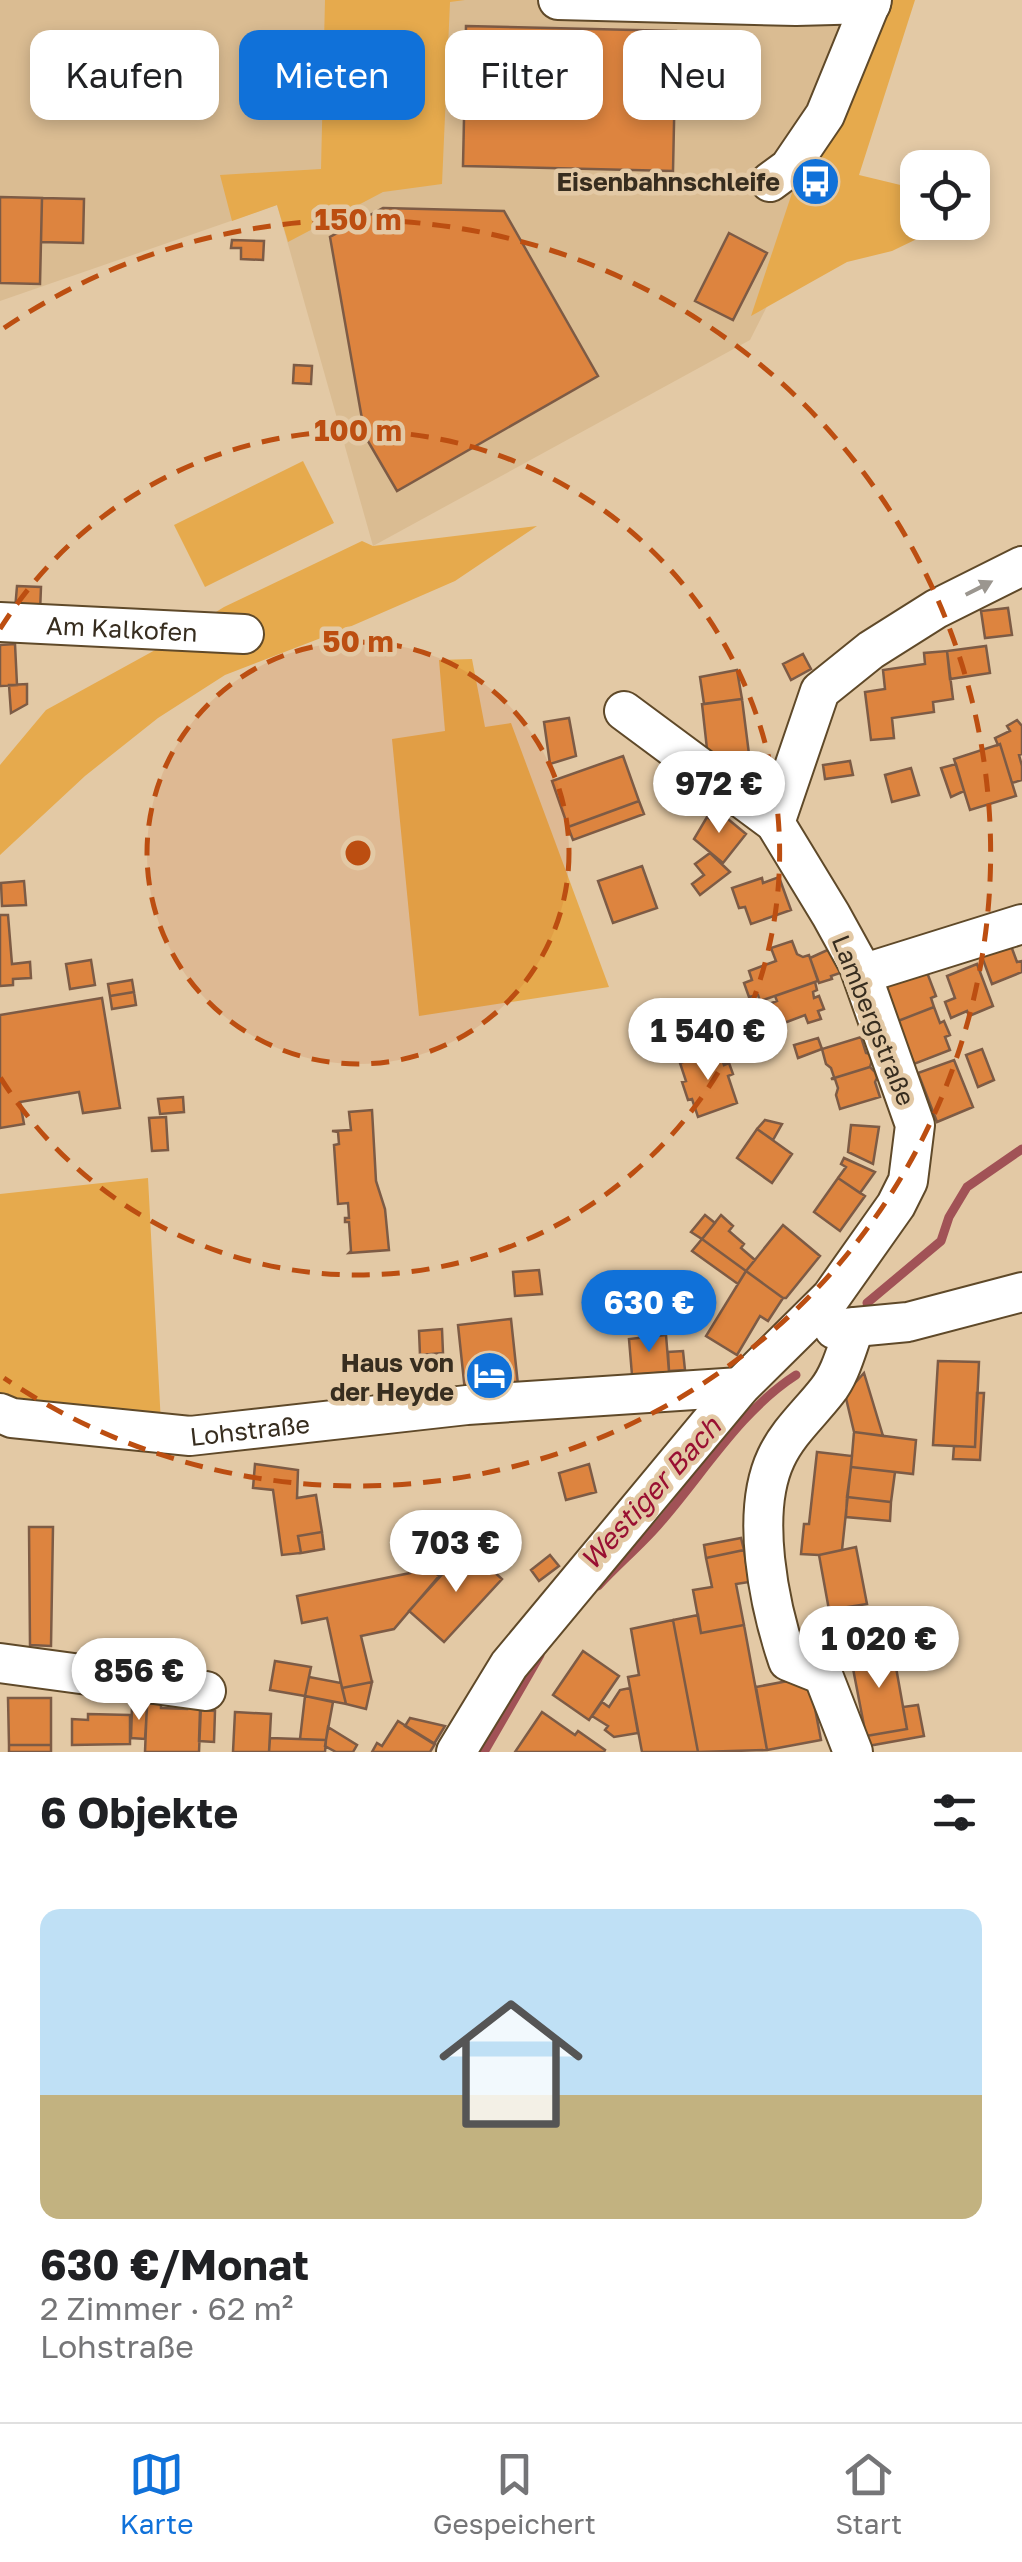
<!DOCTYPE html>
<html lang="de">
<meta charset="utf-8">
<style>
:root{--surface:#fff;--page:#f2f2f2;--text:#202124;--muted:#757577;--line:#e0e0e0;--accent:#1071d9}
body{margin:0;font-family:"Golos Text",sans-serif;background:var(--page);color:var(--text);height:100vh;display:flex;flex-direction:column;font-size:38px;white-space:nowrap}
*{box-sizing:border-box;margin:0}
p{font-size:32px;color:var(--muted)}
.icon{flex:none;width:55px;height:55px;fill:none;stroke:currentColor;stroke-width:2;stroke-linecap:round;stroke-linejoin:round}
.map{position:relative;height:1752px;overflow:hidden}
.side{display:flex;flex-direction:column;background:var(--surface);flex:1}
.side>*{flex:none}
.top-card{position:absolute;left:30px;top:30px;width:962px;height:90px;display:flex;gap:20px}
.controls{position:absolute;left:900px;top:150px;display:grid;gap:20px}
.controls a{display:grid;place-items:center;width:90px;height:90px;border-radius:20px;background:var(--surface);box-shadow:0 5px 15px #0003;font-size:50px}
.price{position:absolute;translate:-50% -85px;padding:0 22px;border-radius:35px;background:#fff;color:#222;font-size:32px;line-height:65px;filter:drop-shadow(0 2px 5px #0008)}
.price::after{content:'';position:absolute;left:50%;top:60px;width:30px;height:22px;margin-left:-15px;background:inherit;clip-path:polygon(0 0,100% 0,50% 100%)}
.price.on{background:var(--accent);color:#fff}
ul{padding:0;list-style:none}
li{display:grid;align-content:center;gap:20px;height:530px;padding:0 40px}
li+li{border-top:2px solid var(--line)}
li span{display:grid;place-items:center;height:310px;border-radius:20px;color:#555}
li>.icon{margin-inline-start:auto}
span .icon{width:180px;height:180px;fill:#fffc;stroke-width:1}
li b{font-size:42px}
h2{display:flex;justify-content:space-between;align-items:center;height:120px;padding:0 40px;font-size:42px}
.pill{padding:0 35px;border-radius:20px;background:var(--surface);box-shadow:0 5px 15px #0003;font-size:35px;line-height:90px}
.pill.on{background:var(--accent);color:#fff}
.menu{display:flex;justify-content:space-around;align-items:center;height:140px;border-top:2px solid var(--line);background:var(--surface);font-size:28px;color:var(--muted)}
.menu a{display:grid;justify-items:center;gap:5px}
.menu .on{color:var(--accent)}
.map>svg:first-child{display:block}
.built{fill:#dabc92}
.green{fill:#e6aa4d}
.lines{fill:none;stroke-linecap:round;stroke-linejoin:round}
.stream{stroke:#a15256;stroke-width:9}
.building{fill:#dd843f;stroke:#7d5b45;stroke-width:2.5}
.minor-casing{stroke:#5f4929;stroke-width:42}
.minor{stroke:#fff;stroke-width:38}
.oneway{fill:#9b968f}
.ring{fill:none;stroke:#bc4e11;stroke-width:5;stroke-dasharray:18 12}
.labels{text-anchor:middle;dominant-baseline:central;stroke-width:9;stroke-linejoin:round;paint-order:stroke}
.poi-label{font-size:25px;font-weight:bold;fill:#372d1f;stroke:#e3c9a5;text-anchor:end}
.street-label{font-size:25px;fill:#372d1f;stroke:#e3c9a5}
.water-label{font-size:28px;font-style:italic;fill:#991032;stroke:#e3c9a5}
.centre{fill:#bc4e11;stroke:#e3c9a5;stroke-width:5}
.ring-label{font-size:30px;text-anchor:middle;font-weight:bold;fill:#bc4e11;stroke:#e3c9a5;stroke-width:9;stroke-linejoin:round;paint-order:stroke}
</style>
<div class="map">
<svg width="1022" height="1752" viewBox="0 0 1022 1752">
<rect width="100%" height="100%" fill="#e3c9a5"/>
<path class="built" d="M0 0H901L852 138 750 340 373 546 277 205 0 301Z"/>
<path class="green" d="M325 0H465L450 2 442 184 383 192 288 242 277 205 232 221 220 175 321 169Z
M879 0H915L859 175 917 189 918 222 950 223 892 251 847 262 751 316 794 187Z
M303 461 334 523 205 587 174 525Z
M537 526 455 581 347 628 225 675 158 718 85 776 0 855V765L46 710 157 649 224 607 362 541 373 546Z
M472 659 485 727 511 723 609 987 419 1016 392 739 445 731 439 660Z
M148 1178 161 1424 0 1400V1194Z"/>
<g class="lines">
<path class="stream" d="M867 1303 941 1241 949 1217 967 1187 1022 1149
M598 1586C618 1564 640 1546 659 1524 703 1474 740 1411 796 1375
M484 1752 540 1655"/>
</g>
<path class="building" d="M466 26 676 31 673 171 463 166Z
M677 38 756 40 755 90 676 88Z
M0 197 42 198 40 284 0 283Z
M42 198 84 199 83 243 41 242Z
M383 208 504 211 598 376 397 491 365 436 330 237Z
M729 233 767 253 733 320 695 301Z
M232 240 264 241 263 260 241 259V248H231Z
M294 365 312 366 311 384 293 383Z
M17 586 41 587 40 612 15 610Z
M1008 608 1012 635 985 638 981 611Z
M15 644 17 685 0 686V645Z
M986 646 990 673 950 679 947 651Z
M947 651 953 699 933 702 934 712 892 718 894 738 871 740 865 692 885 689 883 670 925 664 924 653Z
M803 654 811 669 791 680 783 664Z
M737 670 742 699 704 704 700 677Z
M27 684V704L11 713 9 685Z
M742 699 750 762 709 767 702 704Z
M569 718 576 756 550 764 544 722Z
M1017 720 1022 726V754L1019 755 1022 766V780L1012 783 1000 744 998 745 995 738 1010 731 1007 726Z
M1000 744 1016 796 970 810 954 759Z
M623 756 639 801 568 827 552 781Z
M850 761 853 775 825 779 823 765Z
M956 764 964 791 951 797 941 768Z
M911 768 919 795 892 802 885 775Z
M639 801 644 814 573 840 568 827Z
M717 810 746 834 723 863 694 839 707 817 710 819Z
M710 853 730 872 700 895 692 884 704 875 695 864Z
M642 866 657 908 613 923 598 881Z
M779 877 791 910 751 924 745 907 739 908 732 888 762 878 763 883Z
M24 881 26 905 2 906 1 883Z
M0 915H8L12 964 30 962 31 978 13 979V985L0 986Z
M1007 935 1017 962 1022 961V972L992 984 978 946Z
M792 941 797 954 803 957 809 955 818 981 760 1001 758 995 749 997 744 983 752 980 749 971 776 961 771 948Z
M834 947 843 972 831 976 832 979 819 983 810 958Z
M91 960 95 985 70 989 66 964Z
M923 962 936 996 931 998 934 1007 898 1021 882 979Z
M977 964 993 1006 969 1016 967 1011 951 1018 945 1002 955 998 947 976Z
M132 980 134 992 110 996 108 984Z
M815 982 817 990 813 992 814 998 819 996 824 1009 818 1011 821 1019 808 1023 805 1015 784 1023 783 1020 767 1026 761 1007 777 1001 775 996Z
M134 992 136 1005 112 1009 110 996Z
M102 998 120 1108 83 1113 79 1092 20 1102 24 1124 0 1128V1015Z
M934 1007 940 1023 944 1021 950 1035 945 1037 950 1050 914 1064 898 1021Z
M861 1037 866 1053 870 1054 872 1060 870 1067 831 1079 834 1077 831 1068 826 1064 822 1049Z
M818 1038 822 1049 798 1058 794 1045Z
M982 1049 994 1080 978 1087 966 1055Z
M719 1050 724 1065 729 1063 733 1074 728 1076 737 1103 698 1117 692 1099 688 1100 682 1082 686 1081 680 1063Z
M954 1060 973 1107 937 1122 918 1073Z
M870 1067 875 1072 877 1078 875 1082 880 1097 840 1109 836 1095 838 1088 835 1079H831Z
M183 1097 184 1112 160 1114 158 1099Z
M372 1110 376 1181 385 1209 389 1250 349 1253 351 1251 349 1222H345V1218H349L348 1203 338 1204 334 1145 339 1144 338 1132 332 1131 351 1130 349 1112Z
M166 1117 168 1150 152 1151 149 1118Z
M765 1120 782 1124 773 1140 757 1129Z
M851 1125 879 1127 873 1164 848 1152Z
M757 1129 792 1154 772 1183 737 1158Z
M844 1158 875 1172 860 1193 838 1178 846 1167 841 1164Z
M838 1178 865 1196 840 1231 814 1212Z
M705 1215 715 1223 702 1239 691 1232Z
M721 1215 733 1226 729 1231 744 1244 741 1248 755 1260 746 1271 702 1239Z
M783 1225 820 1256 786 1298H783L746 1271Z
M702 1239 746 1271 738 1284 692 1251Z
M539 1270 542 1294 515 1296 513 1272Z
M746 1271 783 1298 768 1321 760 1316 737 1355 706 1336Z
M511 1319 518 1385 465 1391 458 1325Z
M442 1329 443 1353 420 1355 419 1331Z
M666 1335 669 1372 632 1375 629 1339Z
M683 1351 685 1370 669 1371 668 1352Z
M938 1361 979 1362 975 1447 933 1445Z
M864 1373 883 1436 854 1432 845 1394Z
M977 1393H984L980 1460 953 1459 954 1446 975 1447Z
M854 1432 916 1440 913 1474 851 1467Z
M817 1452 852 1456 842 1550 819 1555 801 1554 804 1524H809Z
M255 1464 298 1470 297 1498 316 1495 322 1532 298 1536 301 1553 282 1555 273 1490 253 1488Z
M589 1464 596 1492 566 1500 559 1473Z
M851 1467 895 1472 891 1502 847 1497Z
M847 1497 891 1502 890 1521 846 1517Z
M29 1527H53L51 1646 30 1645Z
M322 1532 324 1549 301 1553 298 1536Z
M741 1538 744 1550 706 1558 704 1545Z
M467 1547 502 1579 444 1642 409 1611Z
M856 1547 867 1604 829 1610 819 1555Z
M744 1550 749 1582 736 1584 744 1625 701 1633 693 1590 712 1587 706 1558Z
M550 1555 559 1566 539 1581 531 1570Z
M422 1560 439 1576 394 1629 361 1636 372 1682 342 1688 327 1618 302 1623 297 1596 410 1573Z
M698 1615 701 1633 744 1625 767 1750 698 1752 673 1620Z
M673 1620 698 1752H642L628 1677 639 1675 631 1629Z
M892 1645 907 1729 866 1736 850 1653Z
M583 1651 619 1676 589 1720 553 1695Z
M275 1661 311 1667 305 1696 270 1690Z
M309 1677 341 1683 346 1704 305 1696Z
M809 1677 821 1740 767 1750 756 1687Z
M372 1682 366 1709 346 1704 342 1688Z
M630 1688 638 1733 614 1737 605 1730 608 1726 592 1716 602 1702 609 1707 620 1690Z
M305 1696 333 1702 326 1740 300 1739Z
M8 1698H51V1745H9Z
M147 1703 161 1704V1708L187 1709V1704L201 1705 199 1752H145Z
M918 1705 924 1736 868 1746 866 1736 907 1729 903 1707Z
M132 1707 147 1708 145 1739 131 1738Z
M200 1710 215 1711 214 1742 199 1741Z
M235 1712 271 1714 269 1752H233Z
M542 1712 575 1735 578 1731 605 1750 604 1752H515Z
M88 1714 130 1715V1744L72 1745V1719L88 1720Z
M410 1718 445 1726 434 1744 405 1726Z
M398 1721 435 1744 430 1752H372L377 1743 382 1746Z
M328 1727 357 1745 353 1752H336L325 1746Z
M270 1738 326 1740 325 1752H269Z
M9 1745H51V1752H9Z"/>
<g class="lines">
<defs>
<g id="minor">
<path d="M558 0 796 6 871 4"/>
<path d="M770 182 789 168 825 115 872 0"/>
<path id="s1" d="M0 622 244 634"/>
<path d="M775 823 820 691 871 650 936 609 1022 566"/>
<path d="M862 974 1022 924"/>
<path d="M834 1329 908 1322 1022 1292"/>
<path id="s2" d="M0 1413 12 1418 190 1436 467 1405 740 1387"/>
<path d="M0 1663 206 1691"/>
<path d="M456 1752 509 1665 740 1387 831 1297 896 1205 908 1181 915 1125 858 964 831 915 775 823 624 711"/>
<path d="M853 1752 823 1675 788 1661C769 1605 750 1513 776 1458 788 1432 810 1413 827 1391 841 1374 847 1347 855 1327"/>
</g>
</defs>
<use href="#minor" class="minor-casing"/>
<use href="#minor" class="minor"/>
</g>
<defs><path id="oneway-solid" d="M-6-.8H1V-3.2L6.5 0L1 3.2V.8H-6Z" transform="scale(2.5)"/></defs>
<use class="oneway" href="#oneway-solid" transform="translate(979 588) rotate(-27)"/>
<circle cx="358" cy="853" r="211" fill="#bc4e11" fill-opacity=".12"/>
<g class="ring">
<circle cx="358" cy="853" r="211"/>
<path d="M0 629A422 422 0 1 1 0 1077"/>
<path d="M4 328A633 633 0 1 1 4 1378"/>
</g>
<defs>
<symbol id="bus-disc" viewBox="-11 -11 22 22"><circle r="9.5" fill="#1071d9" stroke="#e3c9a5"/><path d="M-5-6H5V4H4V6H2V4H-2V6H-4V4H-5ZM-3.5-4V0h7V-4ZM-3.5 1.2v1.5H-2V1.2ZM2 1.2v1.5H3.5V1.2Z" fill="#fff"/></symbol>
<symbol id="hotel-disc" viewBox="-11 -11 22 22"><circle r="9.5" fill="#1071d9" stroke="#e3c9a5"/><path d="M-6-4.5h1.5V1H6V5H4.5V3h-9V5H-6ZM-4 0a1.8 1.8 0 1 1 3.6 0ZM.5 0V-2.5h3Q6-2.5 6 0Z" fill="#fff"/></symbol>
</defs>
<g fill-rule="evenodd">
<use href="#bus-disc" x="788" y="154" width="55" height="55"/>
<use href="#hotel-disc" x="462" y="1348" width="55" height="55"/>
</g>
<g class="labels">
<g class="poi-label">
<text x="780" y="181">Eisenbahnschleife</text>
<text x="454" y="1362">Haus von<tspan x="454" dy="29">der Heyde</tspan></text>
</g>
<g class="street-label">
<text stroke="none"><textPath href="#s1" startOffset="122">Am Kalkofen</textPath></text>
<text transform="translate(874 1020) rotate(68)">Lambergstraße</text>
<text stroke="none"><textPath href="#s2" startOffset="252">Lohstraße</textPath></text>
</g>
<g class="water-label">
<text transform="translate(650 1493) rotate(-48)">Westiger Bach</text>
</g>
</g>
<circle cx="358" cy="853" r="15" class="centre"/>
<g class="ring-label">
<text x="358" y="230">150 m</text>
<text x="358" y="441">100 m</text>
<text x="358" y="652">50 m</text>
</g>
</svg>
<div class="controls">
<a><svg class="icon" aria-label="locate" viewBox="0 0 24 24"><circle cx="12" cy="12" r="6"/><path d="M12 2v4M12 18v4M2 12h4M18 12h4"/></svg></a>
</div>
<b class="price" style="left:719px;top:836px">972 €</b>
<b class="price" style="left:708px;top:1083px">1 540 €</b>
<b class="price on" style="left:649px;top:1355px">630 €</b>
<b class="price" style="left:456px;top:1595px">703 €</b>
<b class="price" style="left:879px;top:1691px">1 020 €</b>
<b class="price" style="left:139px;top:1723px">856 €</b>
<div class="top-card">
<a class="pill">Kaufen</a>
<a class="pill on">Mieten</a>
<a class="pill">Filter</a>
<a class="pill">Neu</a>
</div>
</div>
<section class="side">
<h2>6 Objekte<svg class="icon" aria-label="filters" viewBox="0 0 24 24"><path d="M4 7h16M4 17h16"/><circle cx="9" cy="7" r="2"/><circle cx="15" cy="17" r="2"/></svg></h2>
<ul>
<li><span style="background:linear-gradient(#bfe0f5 60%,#c2b280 0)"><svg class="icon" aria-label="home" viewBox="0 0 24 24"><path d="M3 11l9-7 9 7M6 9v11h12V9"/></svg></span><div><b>630 €/Monat</b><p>2 Zimmer · 62 m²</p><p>Lohstraße</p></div></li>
</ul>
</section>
<nav class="menu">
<a class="on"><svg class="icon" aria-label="map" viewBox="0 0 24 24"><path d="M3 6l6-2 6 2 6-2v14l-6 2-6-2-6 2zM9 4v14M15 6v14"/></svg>Karte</a>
<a><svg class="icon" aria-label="saved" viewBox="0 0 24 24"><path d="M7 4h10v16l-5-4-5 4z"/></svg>Gespeichert</a>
<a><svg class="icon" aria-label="home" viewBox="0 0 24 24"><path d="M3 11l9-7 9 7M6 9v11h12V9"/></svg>Start</a>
</nav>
